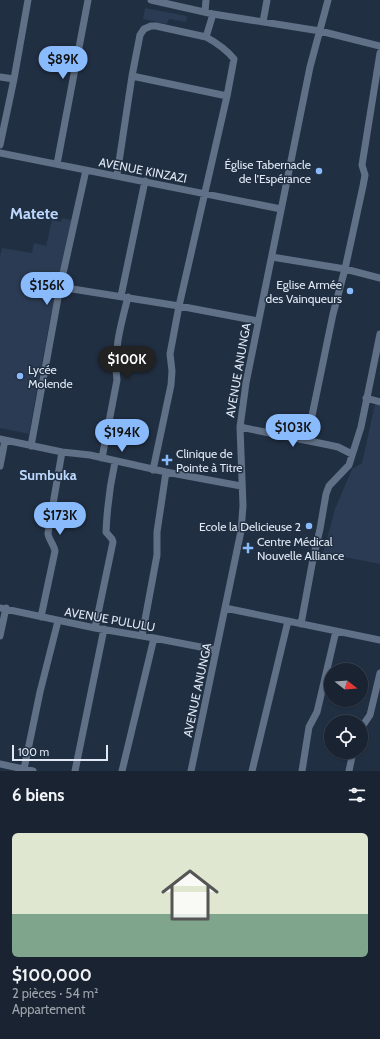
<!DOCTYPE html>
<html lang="fr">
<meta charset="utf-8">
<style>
:root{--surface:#192332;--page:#222b3a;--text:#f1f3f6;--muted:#9fa4ac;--line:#37404d;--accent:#89bafc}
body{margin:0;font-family:Cabin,sans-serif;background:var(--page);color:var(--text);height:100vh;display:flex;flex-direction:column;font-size:15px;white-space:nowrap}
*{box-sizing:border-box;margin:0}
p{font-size:13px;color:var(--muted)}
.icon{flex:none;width:22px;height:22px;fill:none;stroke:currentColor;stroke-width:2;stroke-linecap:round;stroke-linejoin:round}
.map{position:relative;height:771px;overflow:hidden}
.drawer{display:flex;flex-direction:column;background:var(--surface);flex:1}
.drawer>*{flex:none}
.needle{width:26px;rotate:107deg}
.controls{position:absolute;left:324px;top:663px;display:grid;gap:8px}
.controls a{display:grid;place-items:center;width:44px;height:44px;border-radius:50%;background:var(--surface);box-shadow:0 1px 3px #0004,0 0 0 1px var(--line);font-size:20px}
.scale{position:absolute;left:12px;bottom:10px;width:96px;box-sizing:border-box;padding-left:4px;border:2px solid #dfe8f4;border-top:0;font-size:11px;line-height:14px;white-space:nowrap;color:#dfe8f4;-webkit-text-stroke:3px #212f42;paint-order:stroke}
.price{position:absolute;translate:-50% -34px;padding:0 9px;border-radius:14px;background:var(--accent);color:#111;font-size:13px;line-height:26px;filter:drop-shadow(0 1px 2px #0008)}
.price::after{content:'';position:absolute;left:50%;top:24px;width:12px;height:9px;margin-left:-6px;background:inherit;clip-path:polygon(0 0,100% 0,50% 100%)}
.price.on{background:#222;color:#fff}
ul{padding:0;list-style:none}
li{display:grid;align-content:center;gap:8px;height:212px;padding:0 12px}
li+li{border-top:1px solid var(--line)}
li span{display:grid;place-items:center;height:124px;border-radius:6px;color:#555}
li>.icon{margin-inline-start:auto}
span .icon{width:72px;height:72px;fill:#fffc;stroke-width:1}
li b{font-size:17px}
h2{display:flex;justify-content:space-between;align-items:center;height:48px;padding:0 12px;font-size:17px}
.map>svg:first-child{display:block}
.built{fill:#2a3b53}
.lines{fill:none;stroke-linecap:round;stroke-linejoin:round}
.minor{stroke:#607086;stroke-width:7}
.poi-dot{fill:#89bafc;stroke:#212f42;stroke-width:1.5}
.labels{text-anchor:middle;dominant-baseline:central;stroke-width:3;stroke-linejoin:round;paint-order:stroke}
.poi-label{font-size:12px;fill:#dfe8f4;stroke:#212f42;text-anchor:end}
.street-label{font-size:12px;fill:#dfe8f4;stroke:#212f42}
.quarter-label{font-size:14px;font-weight:bold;fill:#bbd7fc;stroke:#212f42}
.district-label{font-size:16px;font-weight:bold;fill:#bbd7fc;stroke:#212f42}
</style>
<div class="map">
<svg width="380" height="771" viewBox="0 0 380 771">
<rect width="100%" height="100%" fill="#212f42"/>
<path class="built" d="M145 8 187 16 186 22 169 19 167 24 143 19Z
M62 218 72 220 49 324 29 434 0 428V256L2 248 32 253 34 243 46 246 52 220 61 222Z
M375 404 380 405V564L323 553 335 509 352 469 362 463Z"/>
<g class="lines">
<path class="minor" d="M151 0 213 14 320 31 380 46
M205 12 206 0
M263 22 267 0
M132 76 227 96
M0 77 14 79
M0 145 14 79 28 0
M0 153 281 209
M57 164 88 0
M117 175 132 76 140 35 144 29 151 26H156L206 37
M272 257 345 269 380 278
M60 287 179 306 258 321
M121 296 145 181
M366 398 380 402
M240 427 329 445 338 447 352 454
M0 439 62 452 90 455 166 472 241 486
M307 440 333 314 345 269 363 186 365 175 362 165 380 53
M31 446 60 287 86 170
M102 458 117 380C113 352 121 324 128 297
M0 466 5 440
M153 470 171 385 172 371 170 354 179 306 227 96 234 59C226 49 217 43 206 37L213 14
M0 608 95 628 154 638 216 650
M225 608 380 640
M41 617 55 551C54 544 48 539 48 533L62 452
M301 624 313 559 320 529 326 494 329 486 349 465 361 427 380 334
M95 628 113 542 112 539 106 532C107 508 110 485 115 462
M0 636 6 608
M142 636 157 555V532L166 472
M361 728 370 715 380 673
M0 764 33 771
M24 769 40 692 58 621
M75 771 104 629
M122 771 154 638
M191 771 241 531 243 506 240 427 246 383 310 67 328 0
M252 771 288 621
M302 771 309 727 317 712 336 631
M349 771 353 752"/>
</g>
<g class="poi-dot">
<circle cx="319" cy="171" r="4"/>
<circle cx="350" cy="291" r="4"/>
<circle cx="20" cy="376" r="4"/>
<path d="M165 454h4v4h4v4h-4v4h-4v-4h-4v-4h4z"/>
<circle cx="309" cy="526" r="4"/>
<path d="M246 542h4v4h4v4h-4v4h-4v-4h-4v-4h4z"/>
</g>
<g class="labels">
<g class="poi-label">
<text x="311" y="164">Église Tabernacle<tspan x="311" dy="14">de l'Espérance</tspan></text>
<text x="342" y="284">Eglise Armée<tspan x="342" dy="14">des Vainqueurs</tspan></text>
<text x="28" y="369" text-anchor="start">Lycée<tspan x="28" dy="14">Molende</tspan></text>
<text x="176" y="453" text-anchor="start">Clinique de<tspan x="176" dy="14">Pointe à Titre</tspan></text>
<text x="301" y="526">Ecole la Delicieuse 2</text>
<text x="257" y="541" text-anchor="start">Centre Médical<tspan x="257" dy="14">Nouvelle Alliance</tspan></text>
</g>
<g class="street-label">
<text transform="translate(143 170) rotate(11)">AVENUE KINZAZI</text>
<text transform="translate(238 370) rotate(-80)">AVENUE ANUNGA</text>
<text transform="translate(110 619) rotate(10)">AVENUE PULULU</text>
<text transform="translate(197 690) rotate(-78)">AVENUE ANUNGA</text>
</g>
<g class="quarter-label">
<text x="48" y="475">Sumbuka</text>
</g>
<g class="district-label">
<text x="34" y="213">Matete</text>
</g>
</g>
</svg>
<div class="controls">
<a><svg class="needle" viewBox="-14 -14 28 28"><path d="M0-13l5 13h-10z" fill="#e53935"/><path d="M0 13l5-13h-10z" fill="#9fa4ac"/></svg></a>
<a><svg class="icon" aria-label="locate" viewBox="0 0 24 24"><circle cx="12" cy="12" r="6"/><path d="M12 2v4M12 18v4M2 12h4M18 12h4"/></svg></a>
</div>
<div class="scale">100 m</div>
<b class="price" style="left:63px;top:80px">$89K</b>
<b class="price" style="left:47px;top:306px">$156K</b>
<b class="price on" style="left:127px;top:380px">$100K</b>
<b class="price" style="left:293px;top:448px">$103K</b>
<b class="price" style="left:122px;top:453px">$194K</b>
<b class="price" style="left:60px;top:536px">$173K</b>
</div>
<section class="drawer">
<h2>6 biens<svg class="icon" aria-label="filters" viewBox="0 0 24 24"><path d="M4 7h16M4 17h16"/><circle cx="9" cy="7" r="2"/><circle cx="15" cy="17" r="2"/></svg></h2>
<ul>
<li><span style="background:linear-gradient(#dfe7d0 65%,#7fa58c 0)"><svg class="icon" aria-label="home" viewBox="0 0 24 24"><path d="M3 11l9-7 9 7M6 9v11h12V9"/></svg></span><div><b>$100,000</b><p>2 pièces · 54 m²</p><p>Appartement</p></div></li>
</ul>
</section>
